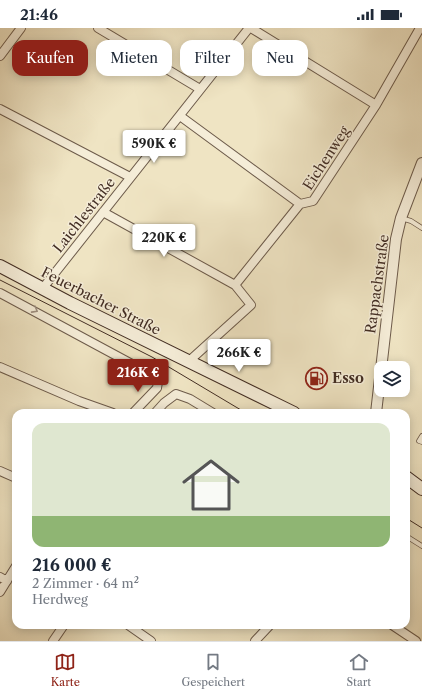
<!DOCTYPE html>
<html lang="de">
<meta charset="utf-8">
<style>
:root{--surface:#fff;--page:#f6f6f7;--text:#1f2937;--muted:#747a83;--line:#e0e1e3;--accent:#8f2418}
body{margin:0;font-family:"Libre Caslon Text",serif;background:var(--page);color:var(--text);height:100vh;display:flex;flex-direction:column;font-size:15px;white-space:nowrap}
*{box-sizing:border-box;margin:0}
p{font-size:13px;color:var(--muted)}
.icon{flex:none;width:22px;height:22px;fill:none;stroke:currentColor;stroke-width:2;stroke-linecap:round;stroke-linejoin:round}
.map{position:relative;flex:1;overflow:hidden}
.panel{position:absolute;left:12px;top:381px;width:398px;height:220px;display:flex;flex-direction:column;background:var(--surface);border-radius:12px;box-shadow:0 2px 10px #0003}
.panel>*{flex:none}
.banner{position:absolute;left:12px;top:12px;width:398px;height:36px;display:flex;gap:8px}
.fabs{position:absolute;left:374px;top:333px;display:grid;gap:8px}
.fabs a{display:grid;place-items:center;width:36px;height:36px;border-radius:8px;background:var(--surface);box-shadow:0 2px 10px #0003;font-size:20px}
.price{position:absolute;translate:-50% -34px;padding:0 9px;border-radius:4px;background:#fff;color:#222;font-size:13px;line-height:26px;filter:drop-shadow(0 1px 2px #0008)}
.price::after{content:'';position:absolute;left:50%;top:24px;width:12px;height:9px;margin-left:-6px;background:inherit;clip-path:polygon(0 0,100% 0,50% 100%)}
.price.active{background:var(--accent);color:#fff}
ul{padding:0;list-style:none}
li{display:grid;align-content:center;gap:8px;height:212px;padding:0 20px}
li span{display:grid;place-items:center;height:124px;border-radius:12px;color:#555}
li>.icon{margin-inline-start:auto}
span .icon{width:72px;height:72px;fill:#fffc;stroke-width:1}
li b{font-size:17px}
.tag{padding:0 14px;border-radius:12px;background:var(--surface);box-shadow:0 2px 10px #0003;font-size:14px;line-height:36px}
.tag.active{background:var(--accent);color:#fff}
.status{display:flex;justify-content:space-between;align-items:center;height:28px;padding:0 20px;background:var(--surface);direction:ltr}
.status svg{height:11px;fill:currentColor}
.tab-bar{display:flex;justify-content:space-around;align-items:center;height:56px;border-top:1px solid var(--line);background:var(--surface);font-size:11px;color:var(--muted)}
.tab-bar a{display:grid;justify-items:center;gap:2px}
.tab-bar .active{color:var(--accent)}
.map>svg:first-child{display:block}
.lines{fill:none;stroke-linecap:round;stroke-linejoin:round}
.service-casing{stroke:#6d5b4b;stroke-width:5.5}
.minor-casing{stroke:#6d5b4b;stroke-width:10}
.tertiary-casing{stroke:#6d5b4b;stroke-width:12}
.secondary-casing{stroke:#422d23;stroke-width:14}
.service{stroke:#f5edd8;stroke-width:4}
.minor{stroke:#f5edd8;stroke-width:8}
.tertiary{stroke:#f5edd8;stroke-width:10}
.secondary{stroke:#f5edd8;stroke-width:12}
.tram{stroke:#422d23;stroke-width:1}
.oneway{stroke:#9c8d7e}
.labels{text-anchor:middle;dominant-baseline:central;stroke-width:3;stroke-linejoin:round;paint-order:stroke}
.street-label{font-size:14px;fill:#422d23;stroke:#f5edd8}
.poi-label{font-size:14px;font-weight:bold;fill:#422d23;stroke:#f5edd8;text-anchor:start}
</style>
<div class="status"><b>21:46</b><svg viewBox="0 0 49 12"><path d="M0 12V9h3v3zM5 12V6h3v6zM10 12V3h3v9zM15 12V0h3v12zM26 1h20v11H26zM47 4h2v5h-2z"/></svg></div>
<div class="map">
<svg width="422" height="613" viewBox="0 0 422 613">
<rect width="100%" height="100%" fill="#efe4c3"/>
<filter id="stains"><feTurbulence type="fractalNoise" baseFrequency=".005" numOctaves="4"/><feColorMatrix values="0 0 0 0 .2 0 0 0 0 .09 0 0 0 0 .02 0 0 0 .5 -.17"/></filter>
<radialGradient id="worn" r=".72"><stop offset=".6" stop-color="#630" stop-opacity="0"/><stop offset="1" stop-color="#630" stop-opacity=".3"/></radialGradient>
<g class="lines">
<defs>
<path id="service" d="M401 190 411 193 422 200
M422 408 419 413 422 414
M406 508 422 518"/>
<path id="minor" d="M98 0 200 61
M251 0 376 77
M0 28 21 0
M0 81 130 149
M180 88 300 176
M103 184 235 257 251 277 188 334
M235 257 300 176 313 173 376 77 420 0
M43 260 249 0
M0 265 156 349 158 354 157 360 133 385
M0 339 79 373 113 385
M155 385 164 375 176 366 190 371 213 385
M0 443 16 450
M0 549 7 553
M0 564 16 538
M128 597 151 613
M392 597 416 613
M53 613 64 597
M255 613 270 597"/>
<path id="tertiary" d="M376 385 396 211 401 190 422 135"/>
<path id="secondary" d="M0 238 70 275 294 385
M406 449 422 461"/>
</defs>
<use href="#service" class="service-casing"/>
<use href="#minor" class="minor-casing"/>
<use href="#tertiary" class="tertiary-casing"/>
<use href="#secondary" class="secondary-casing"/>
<use href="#service" class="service"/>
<use href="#minor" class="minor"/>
<use href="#tertiary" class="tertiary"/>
<use href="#secondary" class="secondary"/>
<path class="tram" d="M0 252 152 329 246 385
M406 490 422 500"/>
</g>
<defs><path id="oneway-chevron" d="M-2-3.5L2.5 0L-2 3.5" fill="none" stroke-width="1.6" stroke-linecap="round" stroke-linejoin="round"/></defs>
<use class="oneway" href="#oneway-chevron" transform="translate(35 282) rotate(29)"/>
<defs>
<symbol id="fuel-ring" viewBox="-11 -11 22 22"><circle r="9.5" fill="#f5edd8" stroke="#8f2418" stroke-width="1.5"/><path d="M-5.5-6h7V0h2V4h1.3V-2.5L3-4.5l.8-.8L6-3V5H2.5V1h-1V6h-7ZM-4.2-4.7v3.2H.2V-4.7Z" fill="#8f2418"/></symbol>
</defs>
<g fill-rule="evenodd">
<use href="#fuel-ring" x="304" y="338" width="25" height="25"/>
</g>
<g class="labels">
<g class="street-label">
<text transform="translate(326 130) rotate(-57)">Eichenweg</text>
<text transform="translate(84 187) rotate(-52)">Laichlestraße</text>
<text transform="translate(377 256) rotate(-82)">Rappachstraße</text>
<text transform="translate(101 273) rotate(27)">Feuerbacher Straße</text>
</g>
<g class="poi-label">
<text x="332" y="350">Esso</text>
</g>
</g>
<rect width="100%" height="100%" filter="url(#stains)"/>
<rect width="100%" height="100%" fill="url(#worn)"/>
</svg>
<div class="fabs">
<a><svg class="icon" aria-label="layers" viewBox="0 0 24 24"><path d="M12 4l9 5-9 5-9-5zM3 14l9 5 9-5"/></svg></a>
</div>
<b class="price" style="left:154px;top:136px">590K €</b>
<b class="price" style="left:164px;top:230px">220K €</b>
<b class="price" style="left:239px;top:345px">266K €</b>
<b class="price active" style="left:138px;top:365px">216K €</b>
<div class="banner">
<a class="tag active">Kaufen</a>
<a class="tag">Mieten</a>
<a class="tag">Filter</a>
<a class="tag">Neu</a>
</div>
<section class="panel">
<ul>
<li><span style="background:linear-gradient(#dfe7d0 75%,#8fb573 0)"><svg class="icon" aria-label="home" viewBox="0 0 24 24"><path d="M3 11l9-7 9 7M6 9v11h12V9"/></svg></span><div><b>216 000 €</b><p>2 Zimmer · 64 m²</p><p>Herdweg</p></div></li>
</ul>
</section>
</div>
<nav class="tab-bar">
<a class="active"><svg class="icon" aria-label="map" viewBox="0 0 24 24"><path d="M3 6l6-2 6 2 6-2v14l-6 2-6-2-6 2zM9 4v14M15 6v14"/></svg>Karte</a>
<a><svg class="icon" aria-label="saved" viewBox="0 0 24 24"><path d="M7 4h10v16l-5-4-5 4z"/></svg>Gespeichert</a>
<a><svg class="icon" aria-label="home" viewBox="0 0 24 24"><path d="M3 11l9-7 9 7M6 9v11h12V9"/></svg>Start</a>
</nav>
